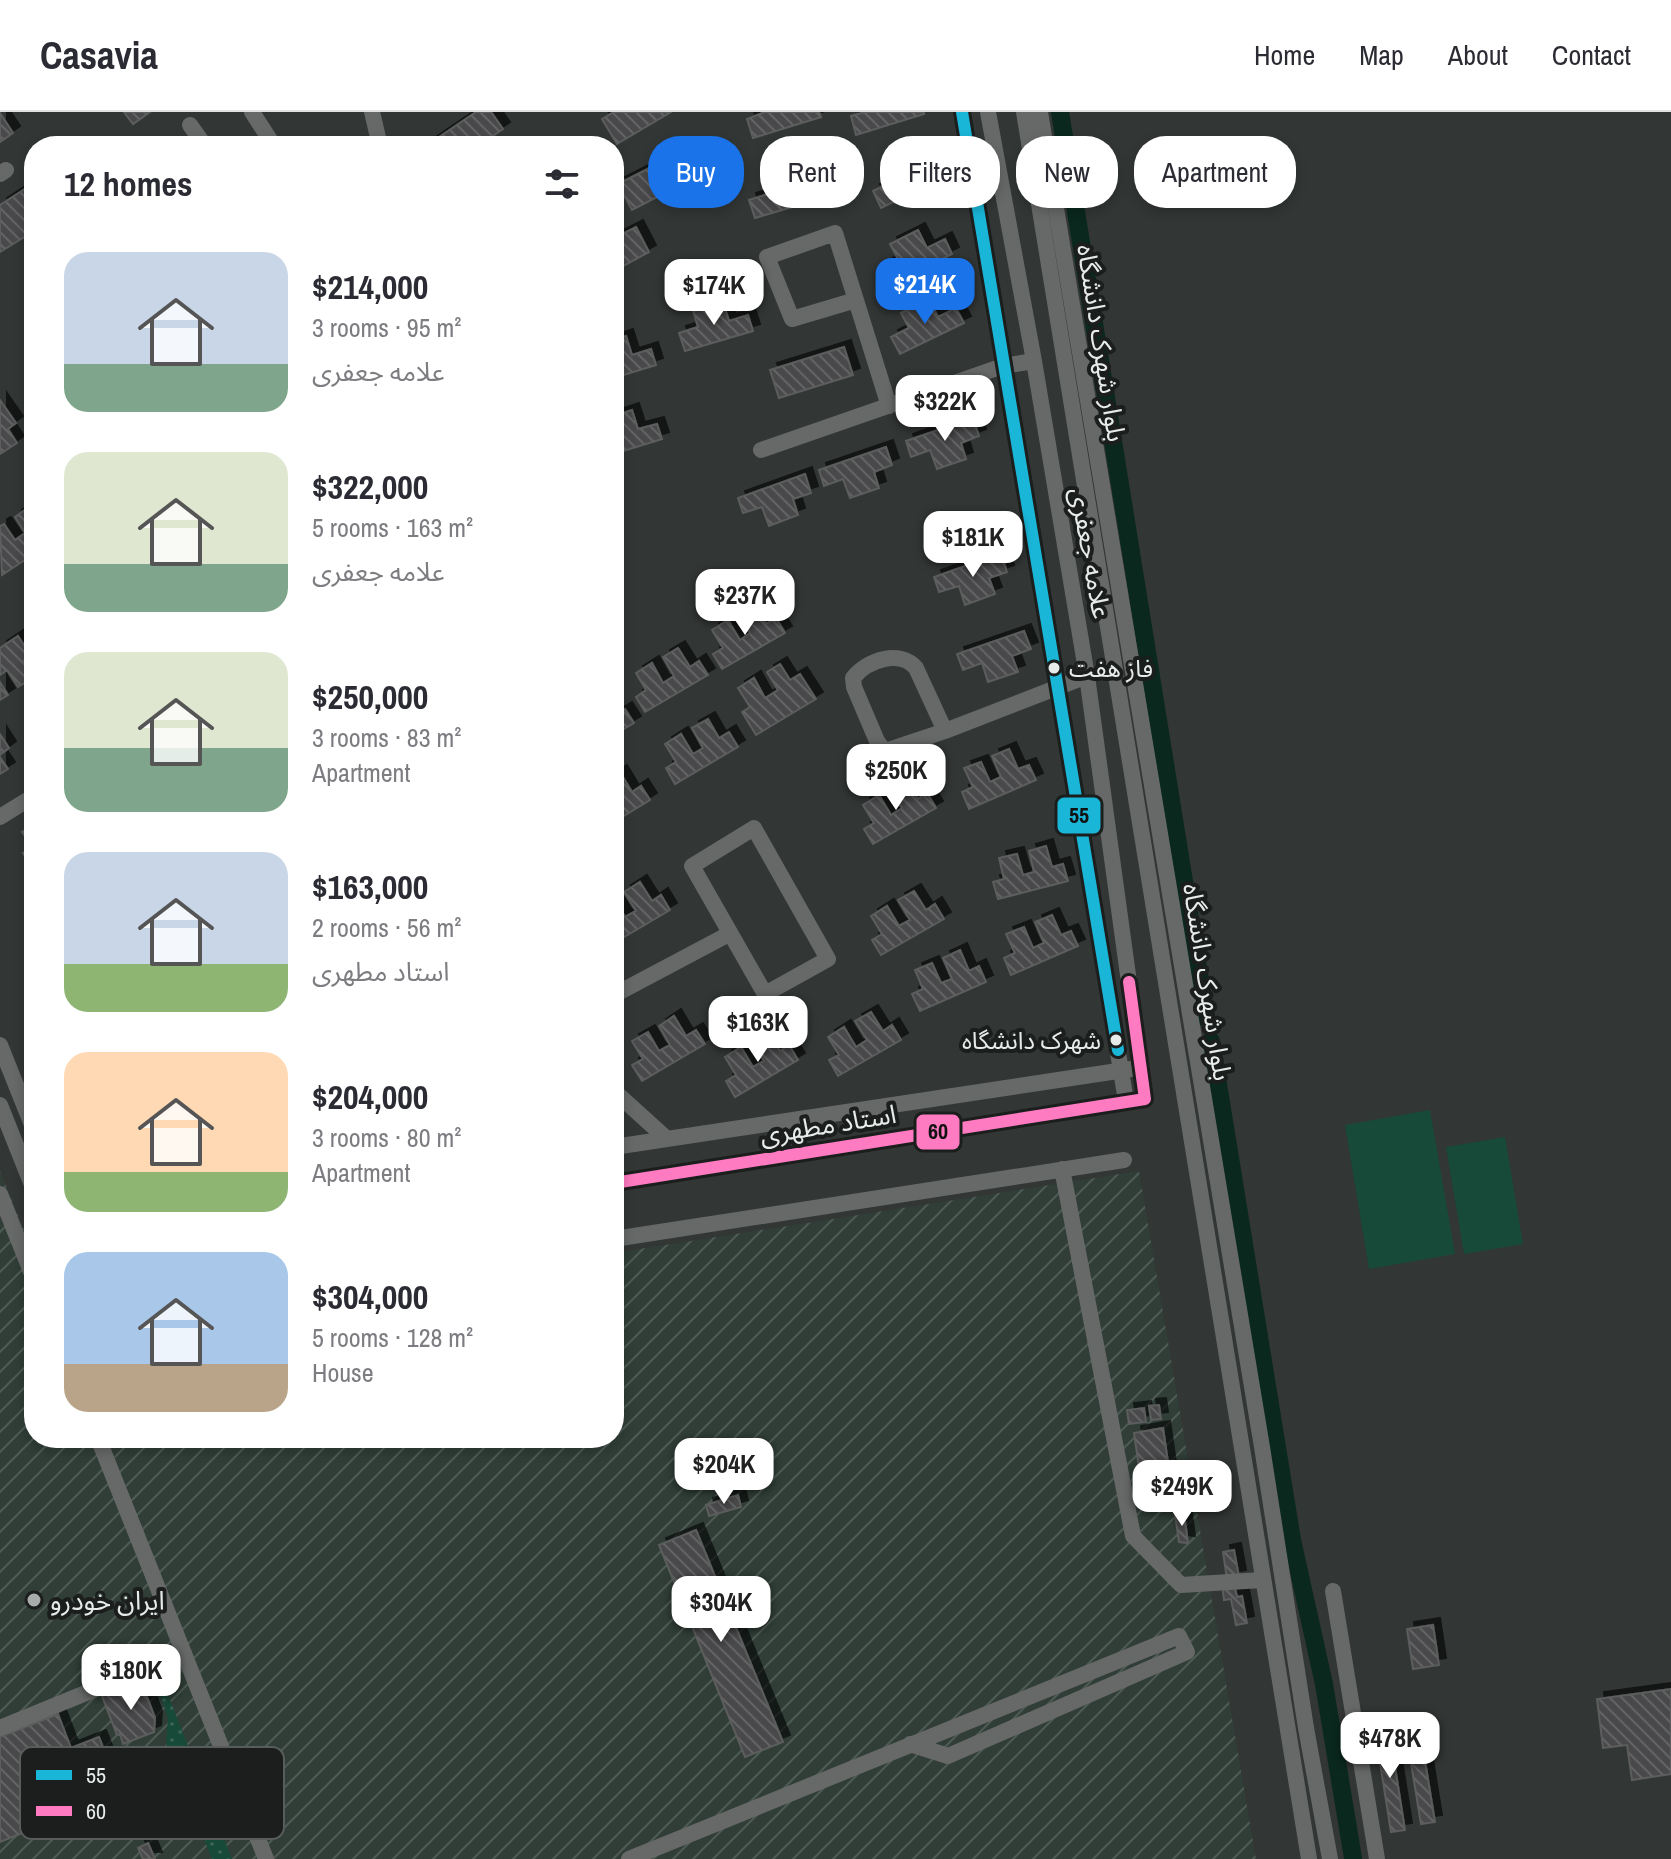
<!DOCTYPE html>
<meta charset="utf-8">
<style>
:root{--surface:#fff;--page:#f7f7f7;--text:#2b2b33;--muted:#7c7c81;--line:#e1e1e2;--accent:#1a73e8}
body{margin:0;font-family:"Archivo Narrow","Noto Sans Arabic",sans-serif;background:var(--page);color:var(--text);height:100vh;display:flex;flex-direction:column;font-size:30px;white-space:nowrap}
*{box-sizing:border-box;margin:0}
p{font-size:26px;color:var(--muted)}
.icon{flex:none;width:44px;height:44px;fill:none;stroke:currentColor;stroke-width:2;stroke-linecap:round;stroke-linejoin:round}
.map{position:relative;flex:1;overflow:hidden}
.sheet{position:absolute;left:24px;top:24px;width:600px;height:1312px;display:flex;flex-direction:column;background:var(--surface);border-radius:32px;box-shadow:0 4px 12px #0003}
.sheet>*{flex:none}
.banner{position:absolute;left:648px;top:24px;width:760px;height:72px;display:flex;gap:16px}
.price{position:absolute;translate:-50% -68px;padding:0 18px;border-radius:16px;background:#fff;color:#222;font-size:26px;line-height:52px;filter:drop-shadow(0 2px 4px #0008)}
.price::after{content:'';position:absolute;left:50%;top:48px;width:24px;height:18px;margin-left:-12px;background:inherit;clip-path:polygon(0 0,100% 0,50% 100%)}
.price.selected{background:var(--accent);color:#fff}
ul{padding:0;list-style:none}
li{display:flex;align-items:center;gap:24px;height:200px;padding:0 40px}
li span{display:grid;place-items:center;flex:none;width:224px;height:160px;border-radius:24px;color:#555}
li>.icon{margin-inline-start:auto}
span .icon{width:96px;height:96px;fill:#fffc;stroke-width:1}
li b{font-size:34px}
h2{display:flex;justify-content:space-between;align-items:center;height:96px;padding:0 40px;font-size:34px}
.tag{padding:0 28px;border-radius:32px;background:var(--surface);box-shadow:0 4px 12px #0003;font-size:28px;line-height:72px}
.tag.selected{background:var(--accent);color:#fff}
header{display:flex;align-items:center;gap:48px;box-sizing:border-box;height:112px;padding:0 40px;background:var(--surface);border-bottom:2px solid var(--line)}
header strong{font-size:38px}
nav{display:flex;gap:44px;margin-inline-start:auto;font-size:28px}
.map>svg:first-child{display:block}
.industrial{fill:url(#industrial-furrows)}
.grass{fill:url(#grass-dots)}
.pitch{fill:#184a3a}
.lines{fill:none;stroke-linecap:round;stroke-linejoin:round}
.canal{stroke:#0a281e;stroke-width:18}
.building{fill:url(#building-back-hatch);stroke:#5c5d5d;stroke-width:2;filter:url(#shadow)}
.minor{stroke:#676968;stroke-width:16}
.bus-1-casing{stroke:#1b1e1c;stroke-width:18}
.bus-2-casing{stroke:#1b1e1c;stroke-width:18}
.bus-1{stroke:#1ab6d8;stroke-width:12}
.bus-2{stroke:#fe7ac1;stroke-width:12}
.bus-dot{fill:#e7ecea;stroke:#1b1e1c;stroke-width:3}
.poi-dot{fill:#a8acaa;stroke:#1b1e1c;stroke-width:3}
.labels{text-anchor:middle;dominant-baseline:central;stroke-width:8;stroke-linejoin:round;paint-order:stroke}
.bus-label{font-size:24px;fill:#e7ecea;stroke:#1b1e1c;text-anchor:start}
.street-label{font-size:26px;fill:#e7ecea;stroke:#1b1e1c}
.poi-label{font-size:26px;fill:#e7ecea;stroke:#1b1e1c;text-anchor:start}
.key{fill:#1b1e1c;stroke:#585c5a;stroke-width:2}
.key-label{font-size:22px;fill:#e7ecea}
.line-badge{stroke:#1b1e1c;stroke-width:3}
.pale-badge-label{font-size:22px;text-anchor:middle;font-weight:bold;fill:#111}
</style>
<header>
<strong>Casavia</strong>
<nav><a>Home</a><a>Map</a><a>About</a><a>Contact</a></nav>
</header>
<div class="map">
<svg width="1671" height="1747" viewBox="0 0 1671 1747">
<defs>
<pattern id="industrial-furrows" width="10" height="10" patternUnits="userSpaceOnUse" patternTransform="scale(2)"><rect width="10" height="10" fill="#303e37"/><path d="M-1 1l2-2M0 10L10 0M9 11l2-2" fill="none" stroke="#4e5a54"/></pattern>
<pattern id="grass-dots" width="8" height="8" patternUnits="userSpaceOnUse" patternTransform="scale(2)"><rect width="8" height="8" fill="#184a3a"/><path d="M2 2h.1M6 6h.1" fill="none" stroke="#3a6457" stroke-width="1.8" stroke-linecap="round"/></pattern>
<pattern id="building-back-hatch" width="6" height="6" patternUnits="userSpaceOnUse" patternTransform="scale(2)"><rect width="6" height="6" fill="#494a4b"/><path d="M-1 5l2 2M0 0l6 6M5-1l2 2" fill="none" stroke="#636465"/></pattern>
<filter id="shadow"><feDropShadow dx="7" dy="-7" stdDeviation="0" flood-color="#0009"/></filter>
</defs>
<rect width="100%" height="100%" fill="#323634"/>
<path class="industrial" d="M0 1059 34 1142V1326H614V1141L1139 1059 1256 1747H0Z"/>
<path class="grass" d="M160 1562 232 1747H212L166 1632 168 1606 154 1565Z"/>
<path class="pitch" d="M1430 998 1455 1142 1369 1157 1345 1013Z
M1505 1025 1523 1132 1464 1142 1446 1035Z"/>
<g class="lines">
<path class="canal" d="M1060 0 1206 906
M1211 929 1292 1428 1324 1572 1353 1746"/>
</g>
<path class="building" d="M124 0H150L133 12Z
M476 0H491L503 17 478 34H426Z
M614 0H671L617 32 602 7Z
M765 0H819L821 5 753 26 747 7Z
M865 0H924V2L856 23 851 4Z
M0 1 13 21 0 30Z
M687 37 700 63 632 98 618 72Z
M911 41 920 59 938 50 946 65 881 96 873 79 891 70 883 55Z
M793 57 799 76 818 70 823 86 755 106 749 88 768 82 763 66Z
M34 71V119L0 140V93Z
M636 115 649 140 614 159V126Z
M918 118 927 136 945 127 952 142 889 173 880 156 898 147 890 132Z
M929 187 938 205 956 196 964 211 900 242 891 225 909 216 901 201Z
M723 190 729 209 748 203 753 219 685 239 679 221 698 215 693 199Z
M626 224 632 243 651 237 656 253 614 266V228Z
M844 235 853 263 779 286 770 258Z
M0 288 16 311 8 317 17 331 0 342Z
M632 298 638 317 657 312 662 327 614 342V304Z
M973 306 979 324 961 331 966 347 937 357 930 338 911 345 906 329Z
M886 335 892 353 874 360 879 376 850 386 843 367 824 374 819 358Z
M805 362 811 381 793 387 798 403 769 414 762 395 743 401 738 386Z
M29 395 34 403V442L2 463 0 414 4 412 15 428 25 421 15 405Z
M1001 441 1007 460 989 466 995 482 965 493 959 474 939 480 934 465Z
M755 493 766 512 776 506 785 521 722 557 713 542 723 536 712 518 728 508 740 528 750 521 739 502Z
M1024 519 1031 537 1012 544 1018 560 988 570 982 551 963 558 957 542Z
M18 524 31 544 23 549 33 566 18 575 7 558 0 563V536Z
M678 536 690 555 699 549 708 563 645 600 636 585 646 578 636 561 652 551 663 571 674 564 663 545Z
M780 552 790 568 800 562 816 587 756 623 742 600 750 595 738 576 754 566 765 586 778 578 767 560Z
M0 570 8 583 0 588Z
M625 597 634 611 614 623V601L615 603Z
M708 607 719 626 729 620 738 635 675 672 666 656 676 650 665 632 681 622 693 642 703 636 692 616Z
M0 622 9 636 0 643Z
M1009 637 1018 657 1029 653 1036 668 969 697 962 680 973 675 964 656 981 650 990 670 1001 665 992 644Z
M0 645 8 657 0 662Z
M620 660 632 680 641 674 650 688 614 710V664Z
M906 668 918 687 927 681 936 696 873 732 864 717 874 711 863 693 879 683 891 703 902 696 890 677Z
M34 712V757L23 741 33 735 22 720Z
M1046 734 1052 755 1063 752 1068 769 998 787 993 770 1004 767 999 746 1017 742 1023 763 1034 760 1029 739Z
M640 770 652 789 661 783 670 798 614 831V786L625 805 636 799 624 780Z
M914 779 926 798 935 792 944 807 881 843 872 828 882 822 871 804 887 794 899 814 910 808 898 788Z
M1052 803 1061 823 1071 819 1078 834 1011 863 1004 846 1015 841 1006 822 1024 815 1033 836 1044 831 1035 810Z
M960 838 969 859 979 854 986 870 920 899 912 882 923 877 915 858 932 851 941 871 952 867 943 846Z
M871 900 883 919 892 913 901 928 838 964 829 948 839 943 828 925 844 915 856 935 867 928 855 909Z
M674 904 686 924 696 918 705 932 642 969 632 953 643 947 632 929 648 920 659 939 670 933 659 914Z
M34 911V927L27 916Z
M768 920 780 939 789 933 798 948 735 985 726 969 736 963 725 945 741 935 753 955 764 949 752 929Z
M1159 1293 1161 1307 1151 1308 1149 1294Z
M1144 1296 1146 1310 1129 1312 1127 1298Z
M1163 1316 1170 1364 1141 1369 1134 1321Z
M1182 1368 1184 1397 1175 1398V1390L1166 1391 1164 1370Z
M738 1383 741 1395 709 1404 706 1393Z
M1184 1401 1188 1431 1179 1430 1175 1402Z
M696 1418 783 1630 745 1645 659 1433Z
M1234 1438 1239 1465 1227 1467 1223 1440Z
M1234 1471 1237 1485 1242 1484 1247 1511 1236 1513 1231 1487 1224 1488 1222 1473Z
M1433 1513 1439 1553 1413 1557 1407 1517Z
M141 1569 155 1606 154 1620 123 1632 120 1622 117 1623 102 1584Z
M1671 1577V1662L1632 1668 1627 1633 1603 1636 1597 1587Z
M58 1602 71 1636 99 1625 121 1681 0 1730V1625Z
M1418 1615 1421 1637 1407 1639 1404 1617Z
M1389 1617 1405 1718 1391 1720 1375 1619Z
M1425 1649 1435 1710 1421 1712 1411 1651Z
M148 1731 155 1747H143L138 1736Z"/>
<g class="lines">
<path class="minor" d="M252 0 274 34
M372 0 380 34
M962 0 1126 989
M1024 0 1309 1747
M1040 0 1262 1335 1306 1616 1330 1747
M190 13 205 34
M0 62 6 58
M856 188 792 207 767 145 835 121 889 294
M761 338 1003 254 1034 249
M945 619 916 556C900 537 867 548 853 566L854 575 877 629 882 636 888 638 945 619 1087 564
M0 705 34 684
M754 716 828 847 765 882 692 754Z
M614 883 729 822
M0 933 34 1018
M614 979 667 1027
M0 993 34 1078
M614 1035 1131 957
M1062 1057 1133 1424 1181 1473 1262 1468
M614 1071 1145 987 1087 564 1034 249 988 0
M0 1082 34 1167
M614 1127 1124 1048
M98 1326 266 1747
M1333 1479 1377 1747
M0 1616 184 1541
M629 1747 1179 1524 1187 1540 948 1644 910 1632"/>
<defs>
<path id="bus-1" d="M962 0 1118 938"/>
<path id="bus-2" d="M614 1071 1145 987 1129 870"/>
</defs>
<use href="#bus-1" class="bus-1-casing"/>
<use href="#bus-2" class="bus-2-casing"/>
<use href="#bus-1" class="bus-1"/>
<use href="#bus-2" class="bus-2"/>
</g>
<g class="bus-dot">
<circle cx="1054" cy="556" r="7"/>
<circle cx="1116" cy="928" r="7"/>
</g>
<circle class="poi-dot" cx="34" cy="1488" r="8"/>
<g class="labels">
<g class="bus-label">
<text x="1069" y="556">فاز هفت</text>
<text x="1101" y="928" text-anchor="end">شهرک دانشگاه</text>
</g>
<g class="street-label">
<text transform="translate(1102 231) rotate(81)">بلوار شهرک دانشگاه</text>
<text transform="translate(1091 441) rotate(80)">علامه جعفری</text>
<text transform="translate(1208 870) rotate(81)">بلوار شهرک دانشگاه</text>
<text transform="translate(828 1012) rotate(-9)">استاد مطهری</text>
</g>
<g class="poi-label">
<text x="50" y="1488">ایران خودرو</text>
</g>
</g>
<rect x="20" y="1635" width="264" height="92" rx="12" class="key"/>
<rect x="36" y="1658" width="36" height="10" fill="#1ab6d8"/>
<rect x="36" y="1694" width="36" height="10" fill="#fe7ac1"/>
<g class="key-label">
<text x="86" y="1671">55</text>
<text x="86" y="1707">60</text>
</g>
<g class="line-badge">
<rect x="1056" y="684" width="46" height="39" rx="8" fill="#1ab6d8"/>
<rect x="915" y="1001" width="46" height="38" rx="8" fill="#fe7ac1"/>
</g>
<g class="pale-badge-label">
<text x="1079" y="711">55</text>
<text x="938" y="1027">60</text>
</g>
</svg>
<b class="price selected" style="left:925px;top:214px">$214K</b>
<b class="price" style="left:714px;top:215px">$174K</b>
<b class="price" style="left:945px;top:331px">$322K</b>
<b class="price" style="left:973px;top:467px">$181K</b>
<b class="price" style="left:745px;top:525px">$237K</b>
<b class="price" style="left:896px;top:700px">$250K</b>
<b class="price" style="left:758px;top:952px">$163K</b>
<b class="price" style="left:724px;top:1394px">$204K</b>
<b class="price" style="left:1182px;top:1416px">$249K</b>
<b class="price" style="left:721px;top:1532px">$304K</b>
<b class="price" style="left:131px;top:1600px">$180K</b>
<b class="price" style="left:1390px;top:1668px">$478K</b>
<div class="banner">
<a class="tag selected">Buy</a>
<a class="tag">Rent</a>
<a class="tag">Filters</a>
<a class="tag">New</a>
<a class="tag">Apartment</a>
</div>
<section class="sheet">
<h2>12 homes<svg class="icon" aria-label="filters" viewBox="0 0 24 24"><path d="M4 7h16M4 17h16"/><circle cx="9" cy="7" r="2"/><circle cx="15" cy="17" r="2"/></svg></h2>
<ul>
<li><span style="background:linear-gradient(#c9d6e8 70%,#7fa58c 0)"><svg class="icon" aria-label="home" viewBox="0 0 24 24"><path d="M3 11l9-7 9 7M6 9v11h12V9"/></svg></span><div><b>$214,000</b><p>3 rooms · 95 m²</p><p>علامه جعفری</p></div></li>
<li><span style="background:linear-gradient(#dfe7d0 70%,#7fa58c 0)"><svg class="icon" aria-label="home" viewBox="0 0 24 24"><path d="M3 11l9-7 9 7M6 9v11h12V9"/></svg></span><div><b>$322,000</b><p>5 rooms · 163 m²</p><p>علامه جعفری</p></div></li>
<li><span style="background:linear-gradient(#dfe7d0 60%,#7fa58c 0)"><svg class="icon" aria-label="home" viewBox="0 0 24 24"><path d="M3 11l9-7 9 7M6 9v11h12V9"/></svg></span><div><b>$250,000</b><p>3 rooms · 83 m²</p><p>Apartment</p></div></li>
<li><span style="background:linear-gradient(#c9d6e8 70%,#8fb573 0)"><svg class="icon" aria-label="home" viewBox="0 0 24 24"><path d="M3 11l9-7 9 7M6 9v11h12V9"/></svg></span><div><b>$163,000</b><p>2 rooms · 56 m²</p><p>استاد مطهری</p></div></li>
<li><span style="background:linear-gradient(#ffd9b3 75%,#8fb573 0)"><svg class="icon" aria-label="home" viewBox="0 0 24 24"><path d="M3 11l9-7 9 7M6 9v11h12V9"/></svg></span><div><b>$204,000</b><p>3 rooms · 80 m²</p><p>Apartment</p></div></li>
<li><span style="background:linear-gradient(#a9c7e8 70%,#b9a48a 0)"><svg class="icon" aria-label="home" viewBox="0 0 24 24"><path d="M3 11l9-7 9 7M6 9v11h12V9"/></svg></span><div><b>$304,000</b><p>5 rooms · 128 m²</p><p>House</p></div></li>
</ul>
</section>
</div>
